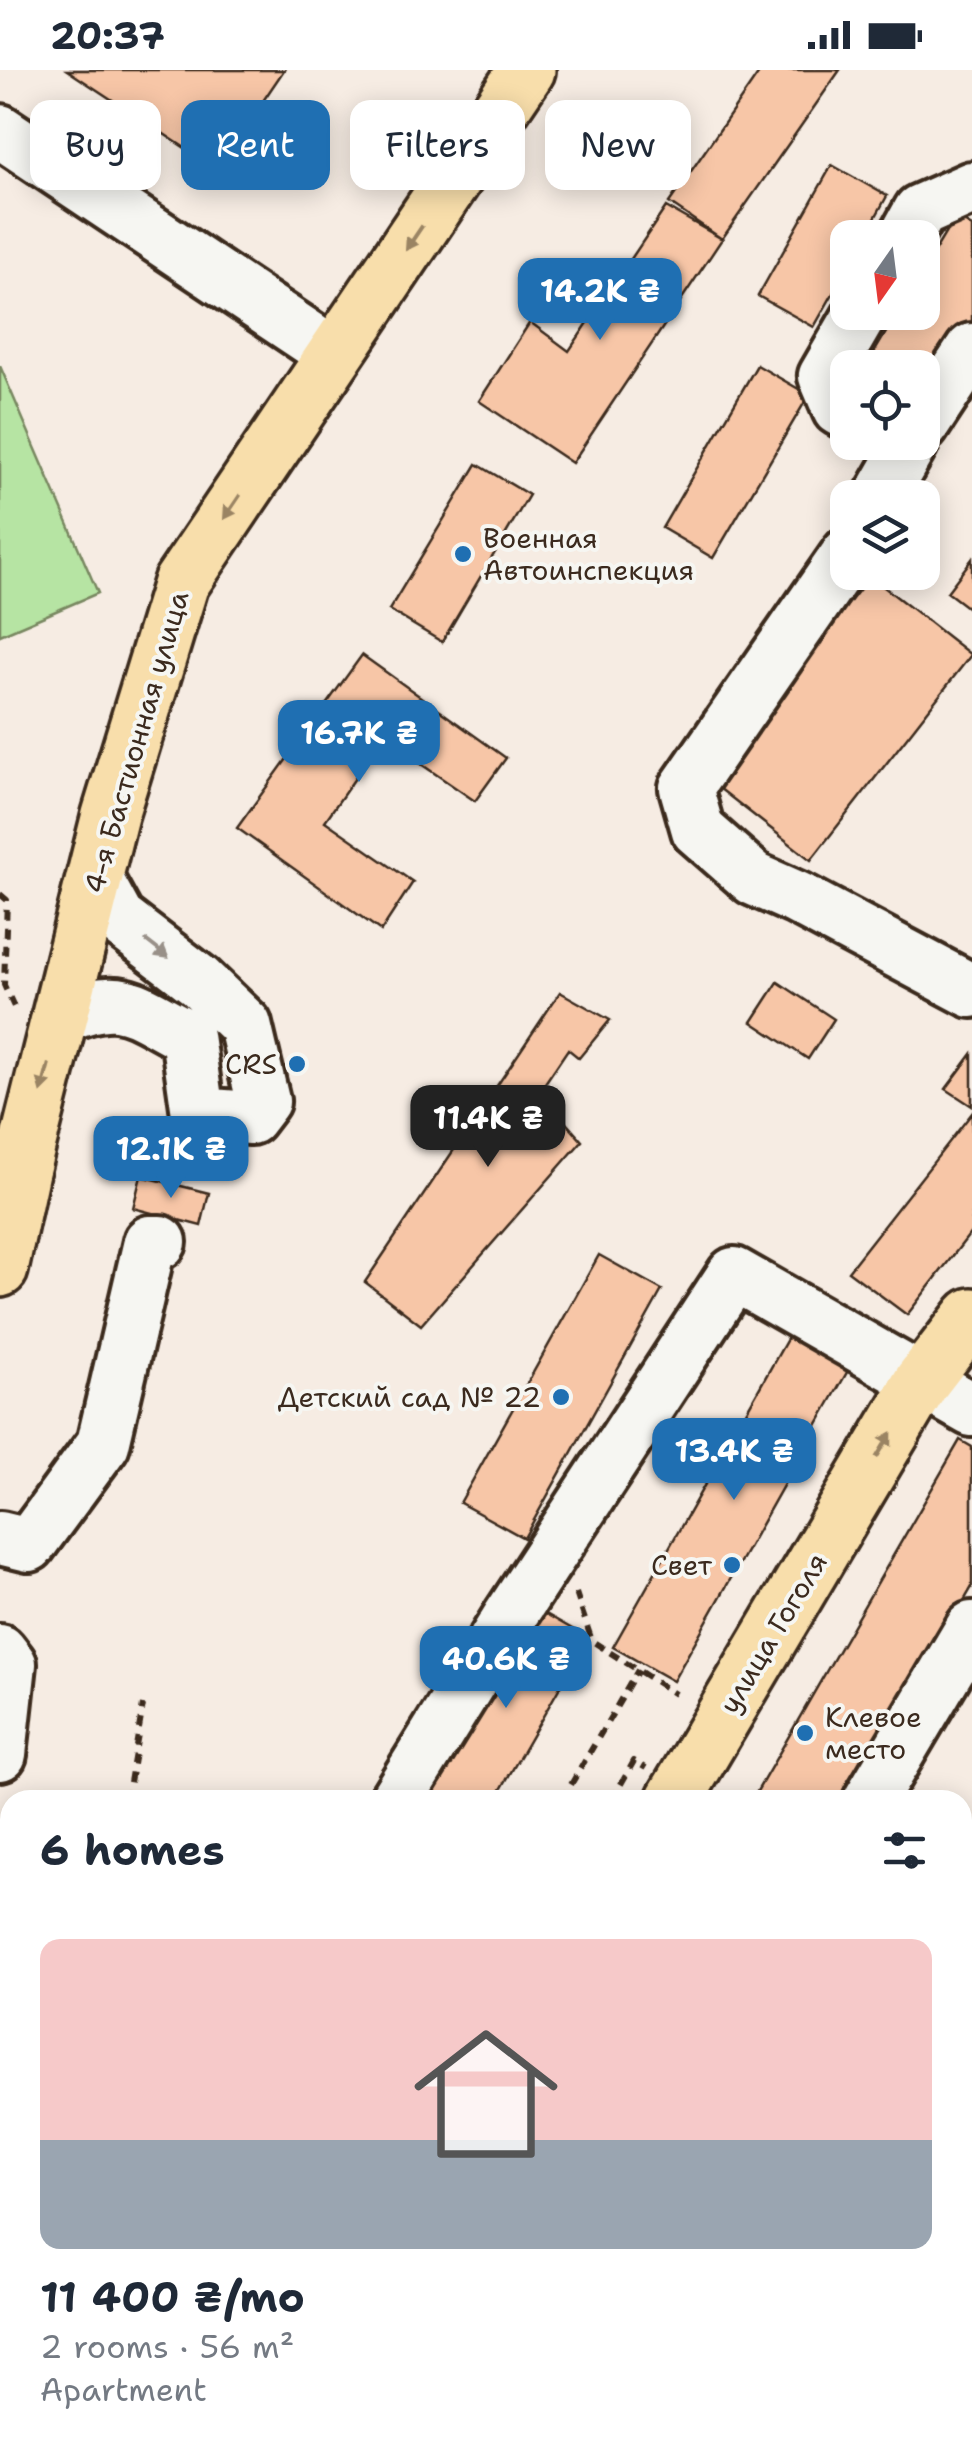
<!DOCTYPE html>
<meta charset="utf-8">
<style>
:root{--surface:#fff;--page:#f6f6f7;--text:#1f2937;--muted:#747a83;--line:#e0e1e3;--accent:#1f6fb2}
body{margin:0;font-family:"Shantell Sans",sans-serif;background:var(--page);color:var(--text);height:100vh;display:flex;flex-direction:column;font-size:38px;white-space:nowrap}
*{box-sizing:border-box;margin:0}
p{font-size:32px;color:var(--muted)}
.icon{flex:none;width:55px;height:55px;fill:none;stroke:currentColor;stroke-width:2;stroke-linecap:round;stroke-linejoin:round}
.map{position:relative;flex:1;overflow:hidden}
.side{position:absolute;left:0px;top:1720px;width:972px;height:672px;display:flex;flex-direction:column;background:var(--surface);border-radius:30px 30px 0 0;box-shadow:0 5px 25px #0003}
.side>*{flex:none}
.top-card{position:absolute;left:30px;top:30px;width:912px;height:90px;display:flex;gap:20px}
.needle{width:65px;rotate:194deg}
.controls{position:absolute;left:830px;top:150px;display:grid;gap:20px}
.controls a{display:grid;place-items:center;width:110px;height:110px;border-radius:20px;background:var(--surface);box-shadow:0 5px 25px #0003;font-size:50px}
.price{position:absolute;translate:-50% -85px;padding:0 22px;border-radius:20px;background:var(--accent);color:#fff;font-size:32px;line-height:65px;filter:drop-shadow(0 2px 5px #0008)}
.price::after{content:'';position:absolute;left:50%;top:60px;width:30px;height:22px;margin-left:-15px;background:inherit;clip-path:polygon(0 0,100% 0,50% 100%)}
.price.on{background:#222;color:#fff}
ul{padding:0;list-style:none}
li{display:grid;align-content:center;gap:20px;height:530px;padding:0 40px}
li+li{border-top:2px solid var(--line)}
li span{display:grid;place-items:center;height:310px;border-radius:20px;color:#555}
li>.icon{margin-inline-start:auto}
span .icon{width:180px;height:180px;fill:#fffc;stroke-width:1}
li b{font-size:42px}
h2{display:flex;justify-content:space-between;align-items:center;height:120px;padding:0 40px;font-size:42px}
.chip{padding:0 35px;border-radius:20px;background:var(--surface);box-shadow:0 5px 25px #0003;font-size:35px;line-height:90px}
.chip.on{background:var(--accent);color:#fff}
.status{display:flex;justify-content:space-between;align-items:center;height:70px;padding:0 50px;background:var(--surface);direction:ltr}
.status svg{height:28px;fill:currentColor}
.map>svg:first-child{display:block}
.green{fill:#b6e4a3;stroke:#788760;stroke-width:2.5}
.building{fill:#f7c6a7;stroke:#3b2a1e;stroke-width:2.5}
.lines{fill:none;stroke-linecap:round;stroke-linejoin:round}
.minor-casing{stroke:#3b2a1e;stroke-width:60}
.major-casing{stroke:#3b2a1e;stroke-width:62}
.path{stroke:#3b2a1e;stroke-width:6;stroke-dasharray:10 8;stroke-linecap:butt}
.minor{stroke:#f6f6f2;stroke-width:52}
.major{stroke:#f8deab;stroke-width:55}
.oneway{fill:#9a8464}
.oneway2{fill:#989088}
.poi-dot{fill:#1f6fb2;stroke:#f6f6f2;stroke-width:4}
.labels{text-anchor:middle;dominant-baseline:central;stroke-width:8;stroke-linejoin:round;paint-order:stroke}
.poi-label{font-size:28px;fill:#3b2a1e;stroke:#f6f6f2;text-anchor:end}
.street-label{font-size:28px;fill:#3b2a1e;stroke:#f6f6f2}
</style>
<div class="status"><b>20:37</b><svg viewBox="0 0 49 12"><path d="M0 12V9h3v3zM5 12V6h3v6zM10 12V3h3v9zM15 12V0h3v12zM26 1h20v11H26zM47 4h2v5h-2z"/></svg></div>
<div class="map">
<svg width="972" height="2392" viewBox="0 0 972 2392">
<rect width="100%" height="100%" fill="#f6ece3"/>
<filter id="ink" filterUnits="userSpaceOnUse"><feTurbulence type="fractalNoise" baseFrequency=".01" numOctaves="2"/><feDisplacementMap in="SourceGraphic" scale="20" xChannelSelector="R" yChannelSelector="G"/><feConvolveMatrix kernelMatrix="1 2 1 2 8 2 1 2 1" color-interpolation-filters="sRGB"/></filter>
<g filter="url(#ink)">
<path class="green" d="M0 296 98 523 0 565Z"/>
<path class="building" d="M67 0H284L217 99Z
M761 0H840L722 169 669 133Z
M832 95 887 126 864 168H848V197L814 257 758 226Z
M666 137 722 169 572 393 479 331 530 252 569 281Z
M955 147 972 157V263L922 346V298H865L898 242H922V202Z
M757 295 809 325 713 488 662 458Z
M477 394 529 425 442 572 389 540Z
M972 489V541L947 522Z
M870 506 971 585 811 790 710 711Z
M362 585 506 688 475 731 383 668 325 751 413 812 381 861 237 758Z
M778 912 834 949 808 989 752 952Z
M560 922 610 950 579 988 568 979 539 1022 582 1071 421 1255 365 1212Z
M972 984V1036L946 1019Z
M972 1043V1161L907 1245 848 1201Z
M141 1106 209 1123 201 1156 133 1138Z
M599 1185 662 1220 524 1468 460 1433Z
M795 1255 855 1288 673 1611 613 1577Z
M960 1370 972 1377V1517L849 1730H752Z
M530 1535 588 1568 495 1730H417Z
M962 1900 972 1906V1992L962 1986Z
M142 2382H221L215 2392H146L139 2388Z"/>
<g class="lines">
<defs>
<path id="minor" d="M0 61 335 285
M905 168 920 141 972 118
M848 344 839 339 825 306 862 242
M922 356 972 280
M880 428 912 372
M848 484 686 718 698 760 754 809 797 828 972 921
M61 947C123 920 132 938 187 966L198 1044 250 1048 263 1031 245 955 199 911 118 849 95 807
M0 1468 29 1475 103 1374 150 1172H160
M0 1581 10 1594 0 1684
M396 1730 510 1546 734 1204 972 1340
M870 1730 972 1558
M962 2033 972 2039
M89 2392 93 2382"/>
<path id="major" d="M0 1199 21 1101 110 745 181 513 527 0
M674 1730 922 1311 972 1246
M286 2392 292 2382"/>
</defs>
<use href="#minor" class="minor-casing"/>
<use href="#major" class="major-casing"/>
<path class="path" d="M0 824 7 830 4 915 14 937
M576 1523 592 1571 675 1624
M127 1730 143 1635
M562 1730 638 1600
M612 1730 634 1691 646 1698
M962 1883 972 1888
M0 2294 10 2279
M0 2331 10 2337
M233 2392 239 2382
M969 2392 972 2387"/>
<use href="#minor" class="minor"/>
<use href="#major" class="major"/>
</g>
<defs><path id="oneway-solid" d="M-6-.8H1V-3.2L6.5 0L1 3.2V.8H-6Z" transform="scale(2.5)"/></defs>
<g class="oneway">
<use href="#oneway-solid" transform="translate(414 168) rotate(124)"/>
<use href="#oneway-solid" transform="translate(232 437) rotate(124)"/>
<use href="#oneway-solid" transform="translate(45 1008) rotate(105)"/>
<use href="#oneway-solid" transform="translate(884 1375) rotate(-59)"/>
</g>
<use class="oneway2" href="#oneway-solid" transform="translate(157 879) rotate(38)"/>
</g>
<g class="poi-dot">
<circle cx="463" cy="484" r="10"/>
<circle cx="297" cy="994" r="10"/>
<circle cx="561" cy="1327" r="10"/>
<circle cx="732" cy="1495" r="10"/>
<circle cx="805" cy="1663" r="10"/>
</g>
<g class="labels">
<g class="poi-label">
<text x="483" y="468" text-anchor="start">Военная<tspan x="483" dy="32">Автоинспекция</tspan></text>
<text x="277" y="994">CRS</text>
<text x="541" y="1327">Детский сад № 22</text>
<text x="712" y="1495">Свет</text>
<text x="825" y="1647" text-anchor="start">Клевое<tspan x="825" dy="32">место</tspan></text>
</g>
<g class="street-label">
<text transform="translate(136 672) rotate(-74)">4-я Бастионная улица</text>
<text transform="translate(773 1563) rotate(-59)">улица Гоголя</text>
</g>
</g>
</svg>
<div class="controls">
<a><svg class="needle" viewBox="-14 -14 28 28"><path d="M0-13l5 13h-10z" fill="#e53935"/><path d="M0 13l5-13h-10z" fill="#747a83"/></svg></a>
<a><svg class="icon" aria-label="locate" viewBox="0 0 24 24"><circle cx="12" cy="12" r="6"/><path d="M12 2v4M12 18v4M2 12h4M18 12h4"/></svg></a>
<a><svg class="icon" aria-label="layers" viewBox="0 0 24 24"><path d="M12 4l9 5-9 5-9-5zM3 14l9 5 9-5"/></svg></a>
</div>
<b class="price" style="left:600px;top:273px">14.2K ₴</b>
<b class="price" style="left:359px;top:715px">16.7K ₴</b>
<b class="price on" style="left:488px;top:1100px">11.4K ₴</b>
<b class="price" style="left:171px;top:1131px">12.1K ₴</b>
<b class="price" style="left:734px;top:1433px">13.4K ₴</b>
<b class="price" style="left:506px;top:1641px">40.6K ₴</b>
<div class="top-card">
<a class="chip">Buy</a>
<a class="chip on">Rent</a>
<a class="chip">Filters</a>
<a class="chip">New</a>
</div>
<section class="side">
<h2>6 homes<svg class="icon" aria-label="filters" viewBox="0 0 24 24"><path d="M4 7h16M4 17h16"/><circle cx="9" cy="7" r="2"/><circle cx="15" cy="17" r="2"/></svg></h2>
<ul>
<li><span style="background:linear-gradient(#f6c9c9 65%,#9aa5b1 0)"><svg class="icon" aria-label="home" viewBox="0 0 24 24"><path d="M3 11l9-7 9 7M6 9v11h12V9"/></svg></span><div><b>11 400 ₴/mo</b><p>2 rooms · 56 m²</p><p>Apartment</p></div></li>
</ul>
</section>
</div>
